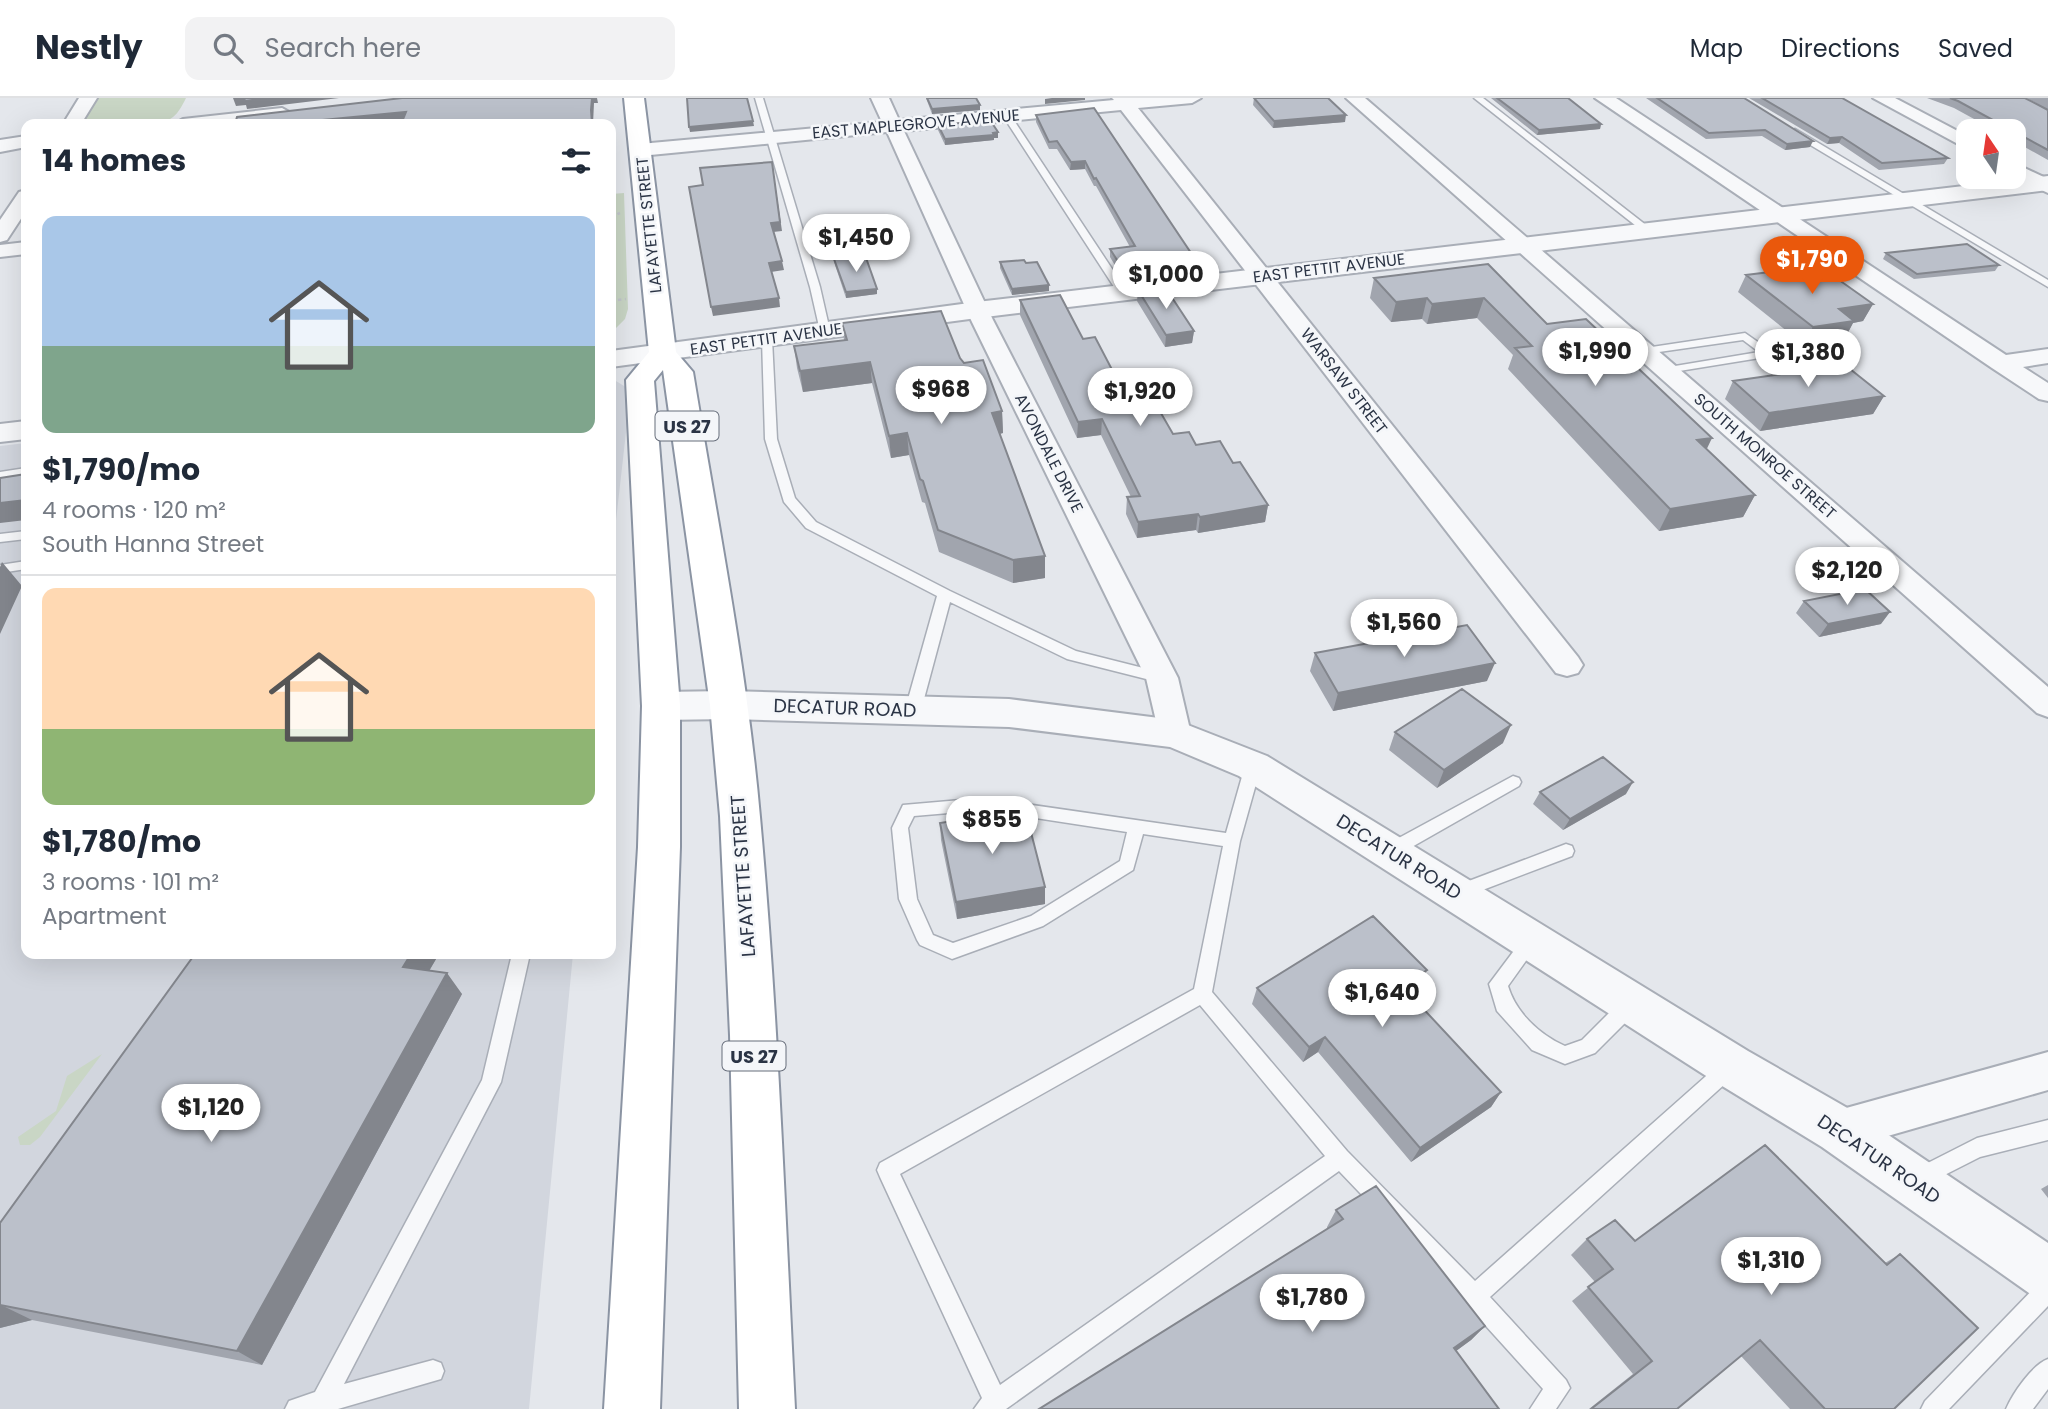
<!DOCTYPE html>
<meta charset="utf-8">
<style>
:root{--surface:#fff;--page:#f2f2f3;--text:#1f2937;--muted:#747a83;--line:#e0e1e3;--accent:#ea580c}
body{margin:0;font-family:Poppins,sans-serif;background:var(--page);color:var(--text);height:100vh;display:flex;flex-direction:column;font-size:26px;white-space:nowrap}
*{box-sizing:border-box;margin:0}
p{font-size:23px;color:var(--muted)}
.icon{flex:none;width:38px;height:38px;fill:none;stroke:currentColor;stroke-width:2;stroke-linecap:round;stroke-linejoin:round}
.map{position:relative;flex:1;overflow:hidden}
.side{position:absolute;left:21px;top:21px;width:595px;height:840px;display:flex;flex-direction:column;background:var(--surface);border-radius:14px;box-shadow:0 7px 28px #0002}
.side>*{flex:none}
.needle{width:46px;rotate:347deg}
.controls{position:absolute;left:1956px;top:21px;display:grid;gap:14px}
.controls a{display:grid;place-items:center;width:70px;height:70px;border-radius:14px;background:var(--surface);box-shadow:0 7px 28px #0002;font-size:35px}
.price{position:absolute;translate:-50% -60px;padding:0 16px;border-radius:24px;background:#fff;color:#222;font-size:23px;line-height:46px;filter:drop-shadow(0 2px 4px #0008)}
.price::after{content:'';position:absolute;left:50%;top:42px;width:21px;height:16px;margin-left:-10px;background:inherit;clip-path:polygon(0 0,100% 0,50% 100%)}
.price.on{background:var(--accent);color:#fff}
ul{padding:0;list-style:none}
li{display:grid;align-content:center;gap:14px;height:371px;padding:0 21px}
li+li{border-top:2px solid var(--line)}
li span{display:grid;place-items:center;height:217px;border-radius:14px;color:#555}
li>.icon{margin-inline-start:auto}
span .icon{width:126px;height:126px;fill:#fffc;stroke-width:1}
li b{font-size:30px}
h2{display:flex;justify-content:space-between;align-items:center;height:84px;padding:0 21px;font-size:30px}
header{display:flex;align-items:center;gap:42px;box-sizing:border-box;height:98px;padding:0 35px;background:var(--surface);border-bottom:2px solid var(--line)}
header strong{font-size:33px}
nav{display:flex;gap:38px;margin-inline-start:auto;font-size:24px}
.search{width:490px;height:63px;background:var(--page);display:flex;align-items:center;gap:18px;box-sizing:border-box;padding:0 24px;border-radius:14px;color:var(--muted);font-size:26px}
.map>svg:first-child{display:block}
.built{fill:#d2d6de}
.green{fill:#c9d6c5}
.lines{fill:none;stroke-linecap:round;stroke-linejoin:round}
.service-casing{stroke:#a9aeb7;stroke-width:3}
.minor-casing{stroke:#a9aeb7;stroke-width:4}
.tertiary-casing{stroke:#a9aeb7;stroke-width:4}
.trunk-casing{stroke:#8b94a3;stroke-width:4}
.path{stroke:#c2c5cb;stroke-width:2.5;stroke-dasharray:3.5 3.5;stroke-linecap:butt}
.service{fill:#f7f8fa;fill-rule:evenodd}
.minor{fill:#f7f8fa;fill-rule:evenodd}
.tertiary{fill:#f7f8fa;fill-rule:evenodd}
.trunk{fill:#fff;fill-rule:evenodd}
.wall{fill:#a1a5ae}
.shaded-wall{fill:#83868d}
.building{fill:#bbc0ca;stroke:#83868d;stroke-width:2}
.labels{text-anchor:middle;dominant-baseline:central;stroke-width:5;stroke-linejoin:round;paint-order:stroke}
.far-street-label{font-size:16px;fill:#2b3445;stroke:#f4f6f9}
.shield{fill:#f4f6f9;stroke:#676e7b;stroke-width:2}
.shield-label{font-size:18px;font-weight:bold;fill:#2b3445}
.street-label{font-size:19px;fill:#2b3445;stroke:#f4f6f9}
</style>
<header>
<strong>Nestly</strong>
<div class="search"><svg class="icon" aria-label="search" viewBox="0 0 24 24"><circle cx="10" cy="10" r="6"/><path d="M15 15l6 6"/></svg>Search here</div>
<nav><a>Map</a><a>Directions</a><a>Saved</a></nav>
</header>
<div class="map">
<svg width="2048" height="1311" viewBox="0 0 2048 1311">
<rect width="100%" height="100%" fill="#e4e7ec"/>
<path class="built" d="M611 280 629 291 630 299 611 467Z
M26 345V856H573L529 1311H0V348Z"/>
<path class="green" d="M96 0H186C178 16 174 22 156 26H80Z
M624 95 628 211 625 221 611 235V96Z
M102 956 40 1039 30 1047H20L18 1039 56 1013 67 978Z"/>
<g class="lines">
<defs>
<path id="service" d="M755 0H763L820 189 830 233 829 235 820 233 810 189Z
M1474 0H1483L1651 131V135H1645Z
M1004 16 1011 18 1128 195 1127 197 1118 195 1003 18Z
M1795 31 2048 182V189L1792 36 1791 34Z
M1745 235 1772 254V258L1667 275 1663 274V270L1759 254 1743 242 1645 256 1639 253 1645 250Z
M767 238 772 241 777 341 795 400 816 424 950 493 1076 553 1167 576 1169 580 1167 584 1162 585 1067 561 950 504 921 612 913 618 908 616 905 612 937 498 806 430 784 404 765 341 762 241Z
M26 370V378L0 382V374Z
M26 433V441L0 444V436Z
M26 463V471L0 475V467Z
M1253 662 1259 664 1261 668 1240 743 1212 894 1347 1053 1475 1183 1723 963 1730 960 1737 963 1740 969 1737 975 1490 1199 1566 1282 1570 1290 1556 1311H1530L1543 1291 1466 1206 1339 1073 1006 1311H974L982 1300 880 1079 877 1072 880 1065 1194 891 1223 748 1143 736 1133 772 1043 828 952 861 920 847 917 842 899 801 892 730 903 707 984 700 1226 735 1245 668 1247 664ZM984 712 1127 734 1120 763 1031 818 953 845 933 837 917 801 908 730 914 718ZM1200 907 1325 1058 1000 1287 900 1076Z
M1513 678 1519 680 1521 684 1519 688 1396 758 1390 760 1384 758 1382 753 1384 748Z
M1566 746 1572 748 1574 753 1572 758 1459 801 1453 799 1450 794 1453 789Z
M1531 835 1537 838 1540 843 1508 888C1516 915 1540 937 1565 948L1582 942 1623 901 1630 899 1637 901 1639 907 1637 913 1595 955 1565 966 1532 952 1497 913 1489 886 1525 838Z
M512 856H530L501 984 344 1286 433 1262 441 1265 444 1273 441 1281 338 1311H285L289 1303 315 1294 482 982Z
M2048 1022V1042L1980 1059 1919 1090 1912 1087 1909 1080 1912 1073 1977 1040Z
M2048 1181V1208L1949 1311H1921L1925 1303 2040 1184Z
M2048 1261V1291L2033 1311H2006C2013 1295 2032 1267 2048 1261Z"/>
<path id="minor" d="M79 0H97L81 26H63Z
M871 0H889L899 22 1114 2 1112 0H1201L1192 5 1138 10 1578 559 1583 567 1578 575 1567 578 1556 575 1121 12 904 33 993 222 1178 580 1191 636 1187 645 1175 648 1163 645 1159 636 1146 580 971 222 887 34 640 58 631 52 640 46 882 24Z
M1346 0H1365L2048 589V619L2037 615Z
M1595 0H1616L2006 257 2048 251V265L2023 269 2048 285V303L2039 301 1992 270Z
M1873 0H1895L1969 39V52Z
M282 10 291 15 288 19 229 26H174L183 21Z
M26 38V49L0 54V42Z
M2014 65 2048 81V95L2014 79Z
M26 92V113L7 142 0 144V122L19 94Z
M26 144V156L0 159V147Z
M2048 954V992L1839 1052 1824 1046 1818 1032 1824 1018 1839 1012Z"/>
<path id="tertiary" d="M2048 78V92L977 220 611 269V253L977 204Z
M26 323V341L0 344V326Z
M729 593 1009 601 1175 622 1267 658 1748 953 1856 1015 2048 1145V1203L2029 1195 1822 1049 1714 983 1239 678 1170 649 1009 629 729 621 661 622 648 618 642 608 648 598 661 594Z"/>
<path id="trunk" d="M624 0H644L676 254 693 274C717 422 747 570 760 719 778 916 785 1114 795 1311H739L730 937 720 718 710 607 663 272 654 283 680 608V749L660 1311H604L638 749 642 608 626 282 649 254Z"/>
</defs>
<use href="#service" class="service-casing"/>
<use href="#minor" class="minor-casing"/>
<use href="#tertiary" class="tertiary-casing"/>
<use href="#trunk" class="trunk-casing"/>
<path class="path" d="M611 119 620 115
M611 203 626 201"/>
<use href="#service" class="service"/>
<use href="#minor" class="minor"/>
<use href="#tertiary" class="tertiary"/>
<use href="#trunk" class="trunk"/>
</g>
<path class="wall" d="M926 0H976L980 12 932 16Z
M1254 0 1345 24 1273 30 1253 7Z
M1491 0H1568L1601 26 1600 31 1537 37Z
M1646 0H1744L1810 49 1785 52 1762 38 1706 41Z
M1749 0H1842L1948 60 1944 66 1879 72 1839 45 1827 46Z
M1927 0H2025L2048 12V62L2014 43V33H1996L1954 10Z
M2027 0H2048V12Z
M1036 17 1191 155 1190 163 1149 168 1152 173 1151 181 1125 184 1110 159V151L1130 149 1096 88H1094L1085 71 1070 72 1057 51H1049L1036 24Z
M938 27 998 40H994V42L945 47 938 32Z
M1886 155 1999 167 1995 173 1914 181 1883 161Z
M834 161 877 196 846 200 835 167Z
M1000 164 1026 165 1049 187V193L1012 197 1000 170Z
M1488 166 1547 226 1707 351 1755 397 1743 419 1659 433 1508 271 1513 257 1477 220 1427 226 1422 221 1391 224 1370 200 1374 180Z
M1746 177 1799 182 1873 206 1863 223 1853 225 1845 240 1803 246 1738 194Z
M1138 192 1194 233 1192 245 1165 249 1137 203Z
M1020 202 1083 241 1120 287 1173 336 1233 365 1268 407 1265 424 1198 435 1196 432 1137 440 1126 416 1127 399H1131L1101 337 1077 340 1020 217Z
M842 225 960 260 1002 313 1003 335 1000 336 1045 458V480L1013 485 939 454 925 405 922 404 909 357 891 360 872 285 803 294 797 270 794 248 844 242Z
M1733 283 1884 298 1873 316 1760 333 1725 301Z
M1804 503 1881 526 1819 539 1796 515Z
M1315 555 1487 583 1333 613 1310 573Z
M1395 634 1503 645 1437 690 1389 652Z
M1540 694 1626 696 1563 732 1533 706Z
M940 725 1045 789V806L957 821 941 742Z
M195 856H439L429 873 462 896 262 1267 32 1222 0 1230V1125Z
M1419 888 1408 895 1501 994 1491 1009 1411 1064 1318 954 1303 964 1252 906 1257 890Z
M2048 1087V1100L2041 1091Z
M1336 1112 1485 1228 1471 1242 1456 1253 1327 1131V1129Z
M1587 1141 1635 1143 1885 1165 1900 1156 1894 1311H1790L1741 1258 1677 1311H1589L1633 1276 1572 1203 1595 1184 1571 1157Z"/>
<path class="shaded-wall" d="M233 0H339L247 11 246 7 236 8Z
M592 0H597L598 5H594L593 26H592L591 12Z
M1052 0H1085V2L1045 6V1Z
M980 7V12L932 16V11Z
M406 14 408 22 365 26H281Z
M1346 17 1345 24 1273 30 1274 23Z
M753 23 754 28 690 34 689 29Z
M1601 26 1600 31 1537 37 1539 32Z
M998 34V40H994V42L945 47V41Z
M1842 39 1839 45 1827 46 1830 40Z
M1813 43 1810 49 1785 52 1787 46Z
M1085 63V71L1070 72 1071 64Z
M772 64 782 133 773 134 771 125Z
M1191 155 1190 163 1143 169 1144 160Z
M782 163 784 172 771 174 769 165Z
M1152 173 1151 181 1125 184 1126 176Z
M1049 187V193L1012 197V191Z
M877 191V196L846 200V194Z
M779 200 780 209 713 218 711 209Z
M1427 200 1422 221 1391 224 1396 204Z
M1484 200 1477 220 1427 226 1432 206Z
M1873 206 1863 223 1853 225 1845 240 1803 246 1813 229 1839 211Z
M1194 233 1192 245 1165 249 1166 237Z
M870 264 872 285 803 294 800 273Z
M1884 298 1873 316 1760 333 1769 315Z
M1002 313 1003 335 993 337 992 315Z
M1102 321 1101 337 1077 340 1078 324Z
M907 335 909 357 891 360 889 338Z
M1712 340 1702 361 1697 342Z
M1755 397 1743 419 1659 433 1670 411Z
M26 402V422L0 425V405Z
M1268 407 1265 424 1198 435 1200 419Z
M1198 416 1196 432 1137 440 1138 424Z
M1045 458V480L1013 485V462Z
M2 464 22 488 0 536V469Z
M1890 514 1881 526 1819 539 1828 526Z
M1495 565 1487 583 1333 613 1338 595Z
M1511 627 1503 645 1437 690 1444 672Z
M1633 684 1626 696 1563 732 1570 721Z
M1045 789V806L957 821 956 804Z
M411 856H439L419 890 403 869Z
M1427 872 1419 888 1394 904 1402 888Z
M447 875 462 896 262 1267 237 1253Z
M1325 939 1318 954 1303 964 1309 949Z
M1501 994 1491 1009 1411 1064 1420 1050Z
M0 1207H1L32 1222 0 1230Z
M1485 1228 1471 1242 1441 1264 1454 1250Z"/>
<path class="building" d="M245 0H269L244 3Z
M402 0H592L591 12 592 26H401L406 14 281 26H235L237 19Z
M687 0H747L753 23 689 29Z
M927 0H976L980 7 932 11Z
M1254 0H1328L1346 17 1274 23Z
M1497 0H1568L1601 26 1539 32Z
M1657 0H1744L1813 43 1787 46 1765 32 1709 35Z
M1762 0H1842L1948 60 1882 65 1842 39 1830 40Z
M1950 0H2025L2048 12V52L1958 3Z
M1094 10 1191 155 1144 160 1152 173 1126 176 1110 151 1135 148 1096 80 1094 81 1085 63 1071 64 1057 43 1049 44 1036 17Z
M990 22 998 34 993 35 994 37 945 41 938 27Z
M772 64 780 124 771 125 782 163 769 165 779 200 711 209 689 89 703 87 700 70Z
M1967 146 1999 167 1917 176 1886 155Z
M865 157 877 191 846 194 834 161Z
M1024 162 1026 165 1037 164 1049 187 1012 191 1000 164Z
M1488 166 1547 226 1586 221 1712 340 1697 342 1755 397 1670 411 1515 250 1532 248 1484 200 1432 206 1427 200 1396 204 1374 180Z
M1786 172 1799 182 1832 177 1873 206 1839 211 1854 223 1813 229 1746 177Z
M1165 189 1194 233 1166 237 1138 192Z
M1060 197 1083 241 1095 239 1120 287 1143 284 1173 336 1189 334 1196 347 1220 343 1233 365 1240 364 1268 407 1200 419 1198 416 1138 424 1127 399 1140 398 1102 321 1078 324 1020 202Z
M941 213 960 260 964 265 983 262 1002 313 992 315 1045 458 1013 462 938 432 923 383 920 381 907 335 889 338 870 264 800 273 794 248 847 242 842 225Z
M1845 267 1884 298 1769 315 1733 283Z
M26 376V402L0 405V380Z
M1865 491 1890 514 1828 526 1804 503Z
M1467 527 1495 565 1338 595 1315 555Z
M1462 591 1511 627 1444 672 1395 634Z
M1603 659 1633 684 1570 721 1540 694Z
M1025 711 1045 789 956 804 940 725Z
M1373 818 1427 872 1402 888 1501 994 1420 1050 1325 939 1309 949 1257 890Z
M195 856H411L403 869 447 875 237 1253 0 1207V1125Z
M1765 1047 1887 1167 1900 1156 1978 1230 1894 1311H1825L1760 1242 1677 1311H1591L1652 1263 1588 1189 1613 1171 1587 1141 1615 1122 1635 1143Z
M1376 1088 1485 1228 1454 1250 1499 1311H1039L1343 1121 1336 1112Z"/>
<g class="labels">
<g class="far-street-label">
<text transform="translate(916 26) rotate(-5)">EAST MAPLEGROVE AVENUE</text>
<text transform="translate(649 127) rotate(-96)">LAFAYETTE STREET</text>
<text transform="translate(1329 170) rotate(-7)">EAST PETTIT AVENUE</text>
<text transform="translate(766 241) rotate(-8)">EAST PETTIT AVENUE</text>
<text transform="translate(1344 283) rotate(52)">WARSAW STREET</text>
<text transform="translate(1049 355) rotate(63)">AVONDALE DRIVE</text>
<text transform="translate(1765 358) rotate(41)">SOUTH MONROE STREET</text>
</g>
<g class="shield">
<rect x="655.5" y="313.5" width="63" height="29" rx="5"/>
<rect x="722.5" y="943.5" width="63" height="29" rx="5"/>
</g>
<g class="shield-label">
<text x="687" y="328">US 27</text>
<text x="754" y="958">US 27</text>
</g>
<g class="street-label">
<text transform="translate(845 610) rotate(2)">DECATUR ROAD</text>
<text transform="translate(1399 759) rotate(32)">DECATUR ROAD</text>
<text transform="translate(743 778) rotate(-94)">LAFAYETTE STREET</text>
<text transform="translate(1879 1061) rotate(34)">DECATUR ROAD</text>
</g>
</g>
</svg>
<div class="controls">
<a><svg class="needle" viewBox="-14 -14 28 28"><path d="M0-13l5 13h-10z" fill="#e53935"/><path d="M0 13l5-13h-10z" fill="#747a83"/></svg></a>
</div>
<b class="price" style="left:856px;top:176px">$1,450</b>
<b class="price on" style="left:1812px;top:198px">$1,790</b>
<b class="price" style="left:1166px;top:213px">$1,000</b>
<b class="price" style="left:1595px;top:290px">$1,990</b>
<b class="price" style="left:1808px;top:291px">$1,380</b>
<b class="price" style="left:941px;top:328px">$968</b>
<b class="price" style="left:1140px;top:330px">$1,920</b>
<b class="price" style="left:1847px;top:509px">$2,120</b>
<b class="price" style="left:1404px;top:561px">$1,560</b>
<b class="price" style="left:992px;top:758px">$855</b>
<b class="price" style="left:1382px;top:931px">$1,640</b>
<b class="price" style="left:211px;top:1046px">$1,120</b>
<b class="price" style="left:1771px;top:1199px">$1,310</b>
<b class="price" style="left:1312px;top:1236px">$1,780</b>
<section class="side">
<h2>14 homes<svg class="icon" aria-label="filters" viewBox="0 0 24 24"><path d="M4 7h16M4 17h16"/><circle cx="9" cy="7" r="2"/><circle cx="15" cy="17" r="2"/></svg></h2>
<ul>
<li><span style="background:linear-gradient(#a9c7e8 60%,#7fa58c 0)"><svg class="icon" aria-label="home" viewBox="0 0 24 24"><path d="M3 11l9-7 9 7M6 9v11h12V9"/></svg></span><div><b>$1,790/mo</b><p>4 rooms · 120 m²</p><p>South Hanna Street</p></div></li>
<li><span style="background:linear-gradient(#ffd9b3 65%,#8fb573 0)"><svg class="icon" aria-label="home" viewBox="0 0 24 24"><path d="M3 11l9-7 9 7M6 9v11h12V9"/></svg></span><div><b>$1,780/mo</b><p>3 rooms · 101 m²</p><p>Apartment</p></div></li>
</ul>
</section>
</div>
